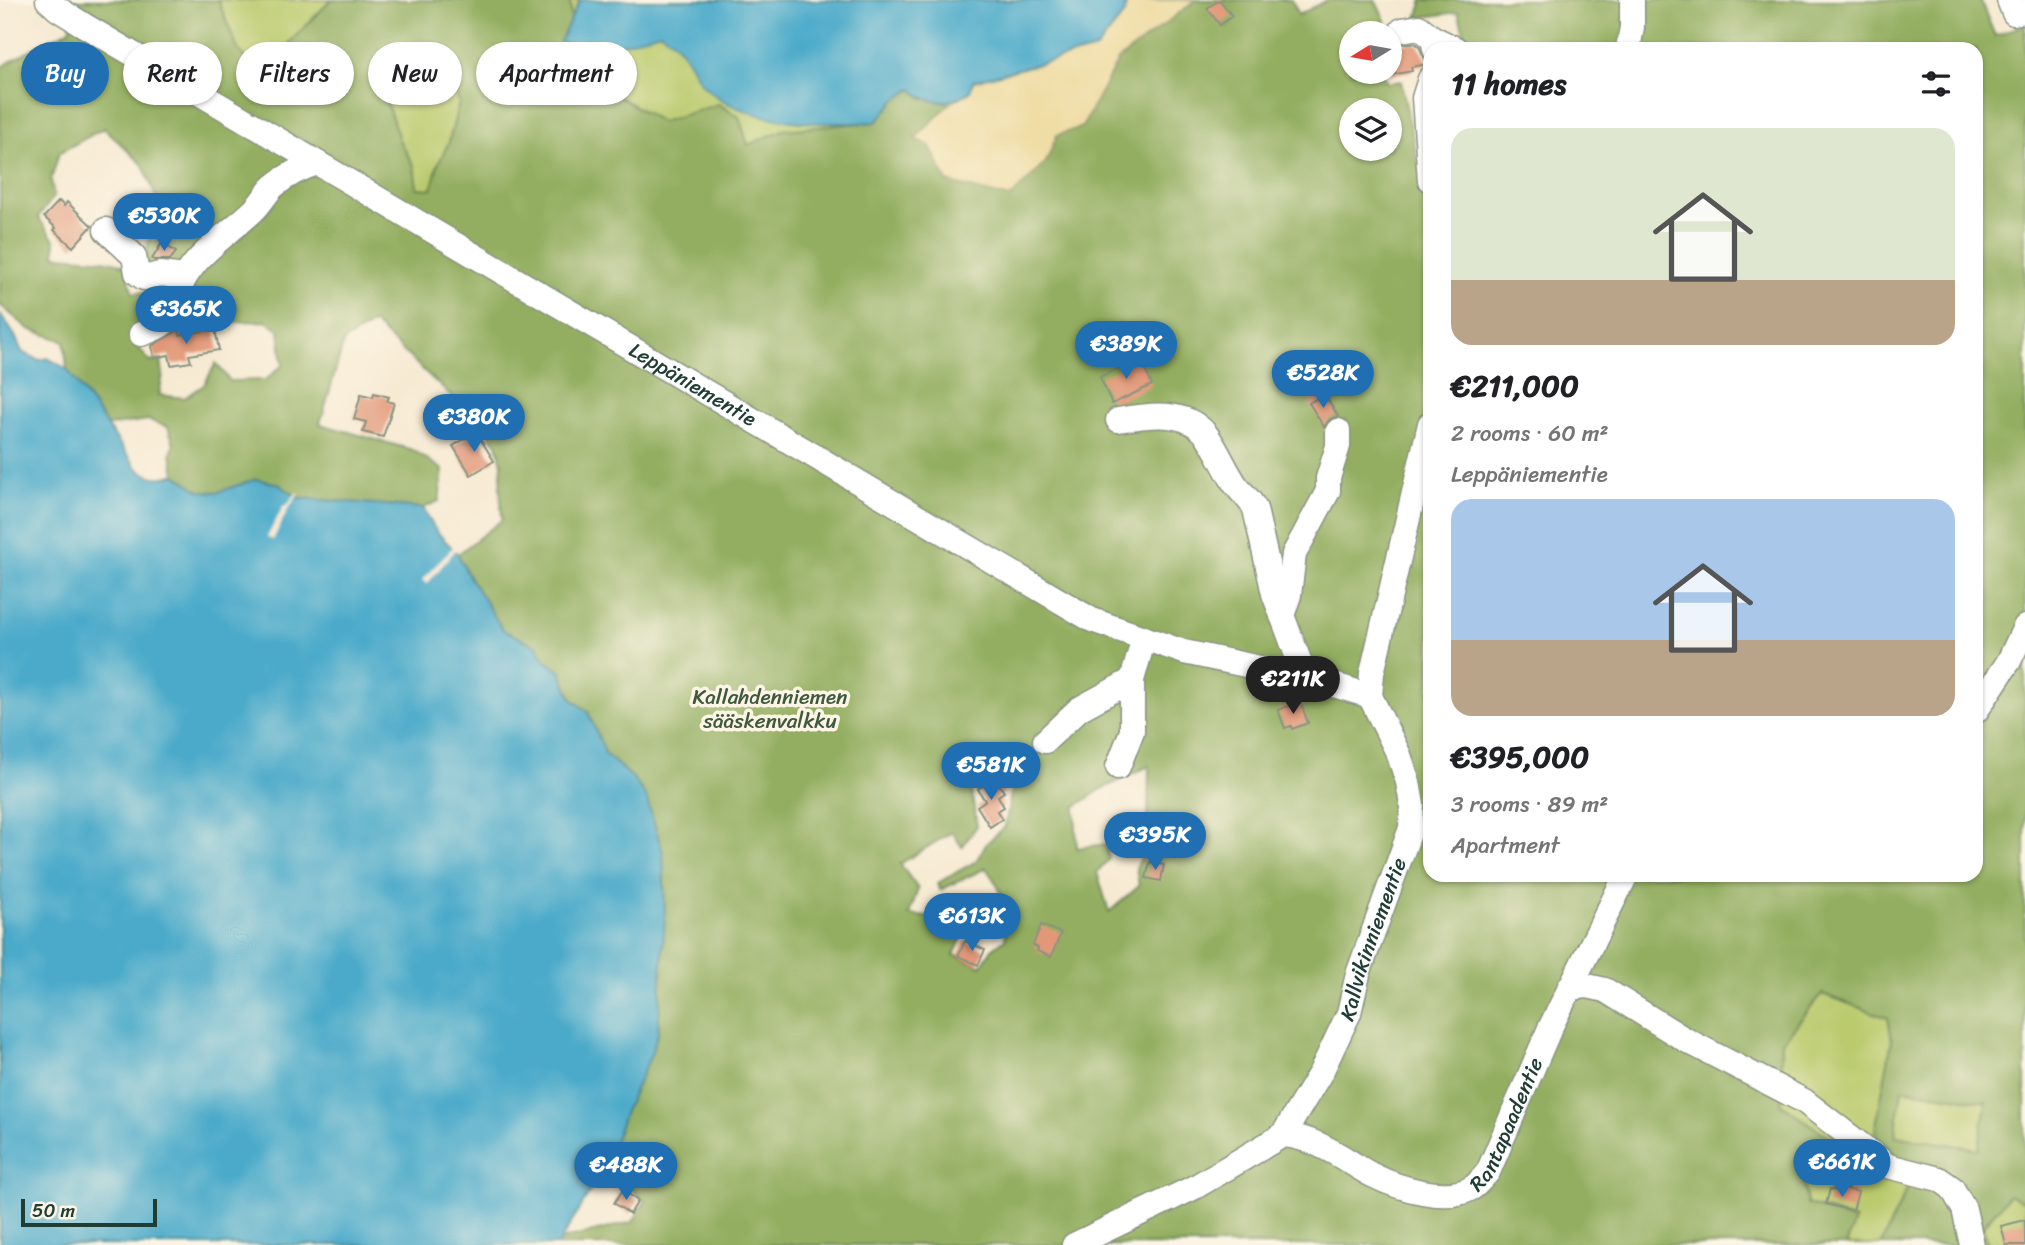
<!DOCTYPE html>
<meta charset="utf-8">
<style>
:root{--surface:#fff;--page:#f2f2f2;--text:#202124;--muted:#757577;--accent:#1f6fb2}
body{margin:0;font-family:Sriracha,sans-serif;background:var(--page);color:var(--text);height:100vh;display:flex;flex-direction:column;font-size:26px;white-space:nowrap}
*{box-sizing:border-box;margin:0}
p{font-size:23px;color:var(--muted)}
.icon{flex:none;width:38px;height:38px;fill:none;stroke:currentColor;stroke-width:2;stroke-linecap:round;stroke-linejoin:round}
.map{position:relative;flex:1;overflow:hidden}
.drawer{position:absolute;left:1423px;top:42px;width:560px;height:840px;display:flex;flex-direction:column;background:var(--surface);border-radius:21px;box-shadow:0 2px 5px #0004}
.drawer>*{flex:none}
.top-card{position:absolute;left:21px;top:42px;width:665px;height:63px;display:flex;gap:14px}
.needle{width:46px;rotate:259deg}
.fabs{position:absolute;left:1339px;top:21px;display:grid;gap:14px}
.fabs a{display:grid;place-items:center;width:63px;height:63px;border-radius:50%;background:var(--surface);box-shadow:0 2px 5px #0004;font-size:35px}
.scale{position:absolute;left:21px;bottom:18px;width:136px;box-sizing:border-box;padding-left:7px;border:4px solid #1f3d34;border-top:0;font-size:19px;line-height:24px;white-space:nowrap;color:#1f3d34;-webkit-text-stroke:5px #fcf5e5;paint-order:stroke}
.price{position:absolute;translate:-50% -60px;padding:0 16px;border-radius:24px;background:var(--accent);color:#fff;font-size:23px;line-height:46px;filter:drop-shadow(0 2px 4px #0008)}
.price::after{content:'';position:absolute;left:50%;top:42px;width:21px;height:16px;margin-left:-10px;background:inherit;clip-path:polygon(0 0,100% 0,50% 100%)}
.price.current{background:#222;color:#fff}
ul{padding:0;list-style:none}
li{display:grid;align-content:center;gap:14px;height:371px;padding:0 28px}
li span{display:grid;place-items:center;height:217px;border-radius:21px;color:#555}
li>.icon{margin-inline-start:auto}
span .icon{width:126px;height:126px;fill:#fffc;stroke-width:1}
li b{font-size:30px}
h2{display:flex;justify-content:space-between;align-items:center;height:84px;padding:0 28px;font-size:30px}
.chip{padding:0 24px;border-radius:32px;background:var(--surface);box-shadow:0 2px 5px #0004;font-size:24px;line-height:63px}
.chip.current{background:var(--accent);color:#fff}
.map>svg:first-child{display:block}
.green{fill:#baca6d;stroke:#6c8450;stroke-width:2}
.forest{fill:#93ae60;stroke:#59764a;stroke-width:2;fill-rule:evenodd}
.sand{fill:#eeda9e;stroke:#868c69;stroke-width:2}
.water{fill:#4caaca;stroke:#36747f;stroke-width:2}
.pier{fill:#f6e9d1}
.building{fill:#e29878}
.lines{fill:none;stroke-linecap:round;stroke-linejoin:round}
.minor-casing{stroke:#8a9382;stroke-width:27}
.minor{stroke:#fff;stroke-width:24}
.labels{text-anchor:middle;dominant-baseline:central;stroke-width:7;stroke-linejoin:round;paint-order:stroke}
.street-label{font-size:21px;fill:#1f3d34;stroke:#fcf5e5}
.park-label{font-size:21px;fill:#3e593f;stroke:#fcf5e5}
</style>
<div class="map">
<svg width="2025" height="1245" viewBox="0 0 2025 1245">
<rect width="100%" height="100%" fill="#fcf5e5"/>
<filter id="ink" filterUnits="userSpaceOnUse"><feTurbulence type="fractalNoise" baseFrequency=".0143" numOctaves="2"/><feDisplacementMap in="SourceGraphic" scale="14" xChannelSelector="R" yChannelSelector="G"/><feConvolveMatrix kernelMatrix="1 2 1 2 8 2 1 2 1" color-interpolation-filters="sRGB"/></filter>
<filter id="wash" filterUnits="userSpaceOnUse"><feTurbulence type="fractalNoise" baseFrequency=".00686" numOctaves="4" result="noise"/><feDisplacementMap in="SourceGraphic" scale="28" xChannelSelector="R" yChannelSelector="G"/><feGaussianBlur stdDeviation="1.57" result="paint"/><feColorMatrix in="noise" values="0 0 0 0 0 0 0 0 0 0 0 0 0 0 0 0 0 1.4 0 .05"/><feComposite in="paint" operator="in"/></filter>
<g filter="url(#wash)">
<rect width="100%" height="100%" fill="#f6e9d1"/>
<path class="green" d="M218 0H331L290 42 283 73 269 93 260 75 238 50Z
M570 0H918L950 103 922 98 876 122 783 130 748 146 739 117 719 104 662 122 608 90 593 65 578 50 571 21Z
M424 65 453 79 459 103 449 142 437 167 432 190 417 189 414 166 400 142 384 95Z
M1822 994 1888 1017 1892 1040 1875 1131 1885 1151 1909 1185 1881 1245H1846L1855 1220 1807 1204 1802 1172 1856 1173 1852 1152 1781 1105 1782 1042Z
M1902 1088 1986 1102 1979 1150 1895 1136Z
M2009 1195 2025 1202V1245H1989L1982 1227Z"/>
<path class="forest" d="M62 0H218L238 50 260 75 269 93 283 73 290 42 331 0H570L571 21 560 41 578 50 593 65 608 91 662 122 718 104 739 117 748 145 783 130 876 122 895 100 912 89 922 98 950 103 915 139 930 146 947 182 1046 162 1057 135 1082 127 1118 60 1196 0H1292L1299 15 1327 0H1375L1386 22 1381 33H1351V72H1382L1387 83 1401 81 1418 164 1430 160V875H1976V49H1469L1458 12 1417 18 1423 0H1980L1995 36 2025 24V1202L2009 1195 1982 1227 1989 1245H1881L1909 1185 1885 1151 1875 1131 1892 1040 1888 1018 1822 994 1782 1042 1781 1104 1852 1152 1857 1173 1802 1172 1807 1204 1855 1220 1846 1245H558L561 1240 633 1222 645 1201 605 1167 626 1109 651 1055 658 1032 665 913 663 853 646 797 633 778 606 755 588 712 572 699 560 671 545 660 537 646 503 630 467 573 458 554 502 520 500 487 502 464 497 444 481 424 373 323 344 341 320 424 413 450 443 470 439 501 423 508 299 498 278 484 256 479 218 492 200 491 175 474 171 453 174 444 168 427 148 420 108 426 67 369 64 341 29 329 0 305V68L26 52 69 30 77 11ZM425 65 453 79 459 103 449 142 437 167 432 189 417 188 414 166 400 142 384 95ZM1351 110H1390V149H1351ZM104 128 143 165 160 207 150 234 144 266 164 280 152 291 133 293 126 267C112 257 74 259 55 255V241L38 217 54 197 51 180 59 153ZM194 284 191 304 215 303 229 322 266 321 279 330 283 365 265 380 230 381 216 363 204 385 184 398 159 395 163 374 161 360 150 362 134 342ZM1004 765 1017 781 1011 793 1005 827 987 843 976 861 938 883 940 890 986 868C1004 893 1010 908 1005 939L992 949 981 966 954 955 965 931 945 919 909 915 918 889 900 864 952 832 962 847 977 826 970 784 982 766ZM1149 766 1148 817 1152 837 1136 868 1139 886 1109 912 1097 872 1109 859 1106 844 1077 848 1075 807 1100 790ZM1902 1089 1986 1102 1979 1149 1895 1136Z"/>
<path class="sand" d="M1126 0H1196L1118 60 1082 127 1057 135 1046 162 1010 198 947 182 930 146 915 139 950 103 970 92 973 81 981 80Z"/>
<path class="water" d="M580 0H1126L1125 13 1096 49 973 81 970 92C947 104 933 107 912 89L895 100 876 122C824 125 743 126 703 85 698 80 695 72 692 67 683 51 675 41 660 32L618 45 600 53 593 65 578 50 560 41Z
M0 313 15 336 22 352 39 360 48 358 67 369 137 468C149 478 160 480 175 474L200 491 218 492 256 479 278 484 299 498 423 508 436 531 458 554 467 573 503 630 537 646 545 660 560 671 572 699 588 712 606 755 633 778 646 797 663 853 665 913 658 1032 651 1055 626 1109 605 1167 558 1245H0Z"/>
<path class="pier" d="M297 492 299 494 288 509 273 540 267 537 283 507 289 503Z
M454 546 457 548 427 584 422 580Z"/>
<g id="blocks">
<path class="building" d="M1220 0 1232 16 1220 25 1207 8Z
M1390 37 1398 44 1415 43 1419 46 1427 64 1411 67 1412 71 1391 75Z
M59 201 64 206 67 202 92 226 73 247 54 230 56 228 44 217Z
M162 243 176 252 170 260H154L152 259Z
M215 329 219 350 189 355 191 362 171 365 169 355 154 358 152 346 177 331H179L180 335Z
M1140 359 1152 385 1112 404 1100 377Z
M374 393 389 397 387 401 394 403 383 437 363 432 366 422 354 419 361 394 373 397Z
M1324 394 1338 416 1330 419 1324 427 1309 403Z
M476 432 494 461 471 475 453 446Z
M1300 701 1308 723 1292 729 1291 726 1285 728 1278 710Z
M995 778 1004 792 998 796 1004 807 997 811 1002 819 990 827 977 806 985 801 978 789Z
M1150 862 1164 865 1161 881 1146 878Z
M1041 925 1061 933 1051 957 1037 951 1038 948 1033 945Z
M965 941 985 950 978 965 958 956Z
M1838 1187 1858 1192 1853 1211 1826 1204 1830 1189 1837 1191Z
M623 1190 638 1201 630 1214 614 1203Z
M2025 1220V1245H2006L2001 1226Z"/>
</g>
</g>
<g filter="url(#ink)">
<use href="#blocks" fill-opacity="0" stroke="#8a9382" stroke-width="2"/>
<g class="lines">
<defs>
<g id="minor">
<path id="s1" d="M48 0 58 9 82 24 1092 620 1184 652 1321 681 1370 696"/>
<path d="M2009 0 2014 13 2025 11"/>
<path d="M1402 30 1419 27 1433 38 1435 49"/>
<path d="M1433 38 1456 49"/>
<path d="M1628 49 1632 27V0"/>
<path d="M1430 79 1424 98 1430 180"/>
<path d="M106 230 134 256 137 273 144 278 160 274 185 277"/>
<path d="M212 314H189L175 310C177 265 223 239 253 211 261 204 266 193 274 186 287 175 301 168 317 163"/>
<path d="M141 334C156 329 167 324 175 310"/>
<path d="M1118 420C1147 415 1188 408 1208 437 1217 450 1224 466 1232 479 1238 491 1249 497 1255 509L1274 594 1300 663 1308 678"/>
<path d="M1282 616 1289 595 1294 554 1328 491V478L1338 446V431"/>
<path d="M1976 711 2009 661 2025 627"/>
<path d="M1045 741 1079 709 1132 680"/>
<path d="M1118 767 1132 731V680L1144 638"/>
<path d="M1569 988 1587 986 1605 990 1684 1039 1804 1101 1888 1166 1939 1179 1952 1188 1964 1209 1972 1245"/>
<path id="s2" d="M1283 1135C1318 1138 1343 1159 1372 1175 1398 1188 1446 1203 1472 1188 1478 1184 1483 1177 1488 1172L1550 1028 1626 875"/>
<path id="s3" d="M1074 1245 1195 1187 1283 1135 1321 1072 1349 1013 1358 974 1411 828 1412 805 1408 782 1399 755 1370 696 1372 673 1430 424"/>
</g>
</defs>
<use href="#minor" class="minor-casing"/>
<use href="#minor" class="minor"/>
</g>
</g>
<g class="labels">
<g class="street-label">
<text stroke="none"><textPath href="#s1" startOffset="751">Leppäniementie</textPath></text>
<text stroke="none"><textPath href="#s3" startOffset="453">Kallvikinniementie</textPath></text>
<text stroke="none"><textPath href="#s2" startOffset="276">Rantapaadentie</textPath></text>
</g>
<g class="park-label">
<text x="770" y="697">Kallahdenniemen<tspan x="770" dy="24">sääskenvalkku</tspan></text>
</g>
</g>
</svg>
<div class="fabs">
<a><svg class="needle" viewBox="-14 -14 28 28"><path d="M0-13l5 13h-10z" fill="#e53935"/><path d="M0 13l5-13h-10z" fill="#757577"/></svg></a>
<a><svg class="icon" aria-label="layers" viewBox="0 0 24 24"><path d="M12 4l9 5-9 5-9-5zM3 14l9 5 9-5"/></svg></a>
</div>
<div class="scale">50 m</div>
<b class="price" style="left:164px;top:253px">€530K</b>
<b class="price" style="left:186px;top:346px">€365K</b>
<b class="price" style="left:1126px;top:381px">€389K</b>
<b class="price" style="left:1323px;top:410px">€528K</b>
<b class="price" style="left:474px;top:454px">€380K</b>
<b class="price current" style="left:1293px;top:716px">€211K</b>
<b class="price" style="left:991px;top:802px">€581K</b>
<b class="price" style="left:1155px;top:872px">€395K</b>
<b class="price" style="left:972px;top:953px">€613K</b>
<b class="price" style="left:1842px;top:1199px">€661K</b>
<b class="price" style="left:626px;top:1202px">€488K</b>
<div class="top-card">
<a class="chip current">Buy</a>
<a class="chip">Rent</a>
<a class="chip">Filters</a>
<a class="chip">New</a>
<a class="chip">Apartment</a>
</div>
<section class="drawer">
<h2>11 homes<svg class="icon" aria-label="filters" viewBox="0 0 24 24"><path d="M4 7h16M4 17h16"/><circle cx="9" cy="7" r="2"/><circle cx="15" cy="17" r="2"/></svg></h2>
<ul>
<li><span style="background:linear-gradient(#dfe7d0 70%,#b9a48a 0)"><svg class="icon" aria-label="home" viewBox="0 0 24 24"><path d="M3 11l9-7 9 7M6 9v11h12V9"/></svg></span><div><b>€211,000</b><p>2 rooms · 60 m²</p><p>Leppäniementie</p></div></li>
<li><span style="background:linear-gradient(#a9c7e8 65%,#b9a48a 0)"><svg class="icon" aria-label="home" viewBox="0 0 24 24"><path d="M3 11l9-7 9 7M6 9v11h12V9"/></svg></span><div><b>€395,000</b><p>3 rooms · 89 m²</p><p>Apartment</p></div></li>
</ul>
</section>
</div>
